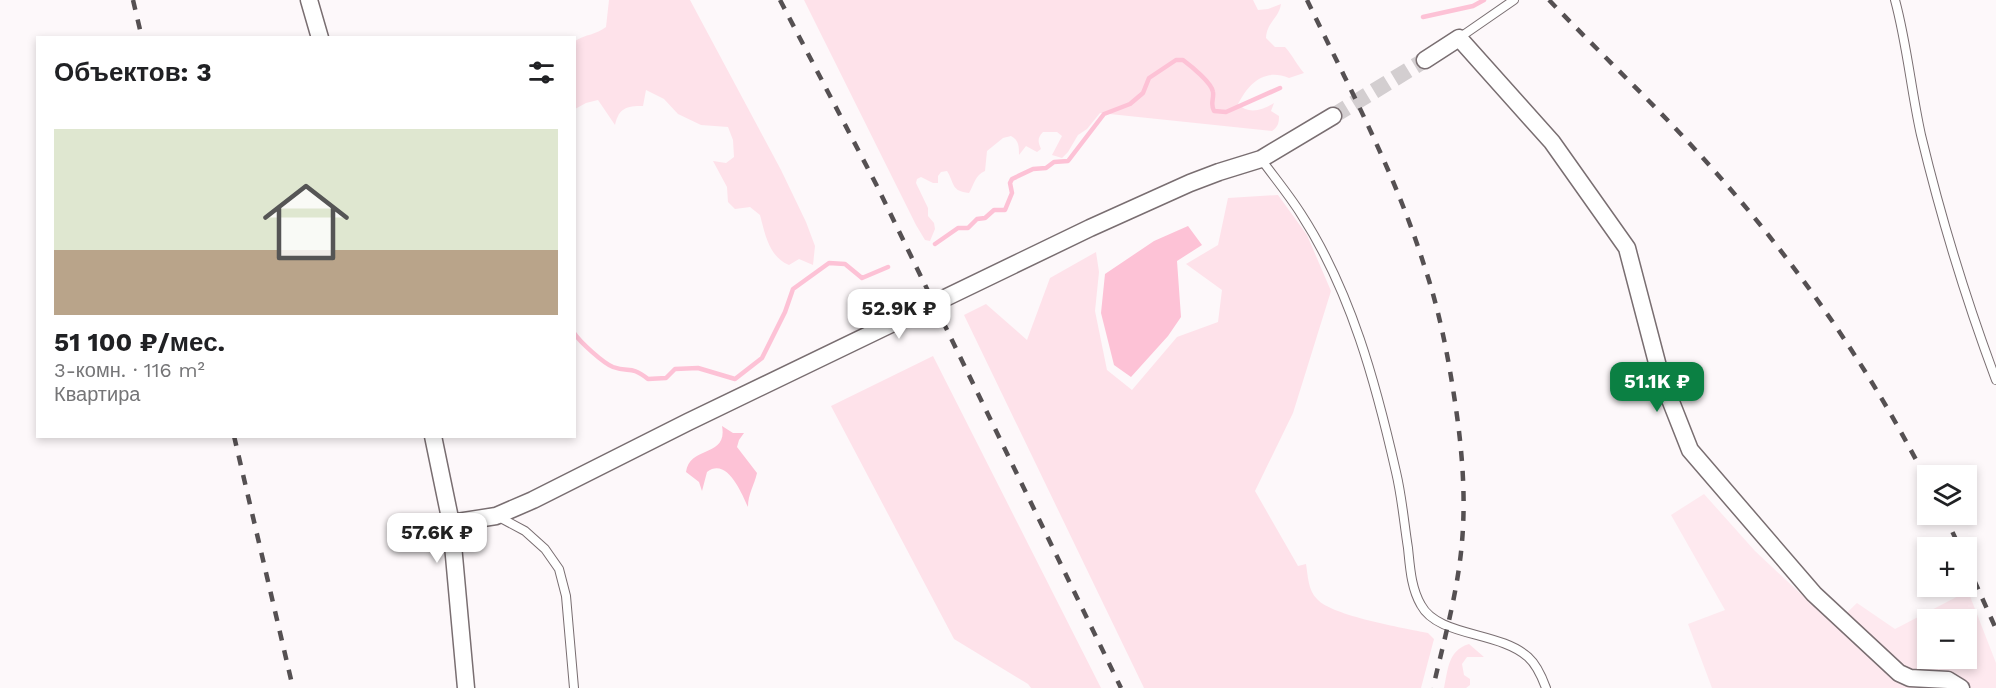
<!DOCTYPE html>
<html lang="ru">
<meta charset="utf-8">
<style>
:root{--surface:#fff;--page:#f2f2f2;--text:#202124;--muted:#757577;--accent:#0b8043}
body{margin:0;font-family:"Work Sans",sans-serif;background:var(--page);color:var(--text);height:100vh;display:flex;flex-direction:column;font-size:22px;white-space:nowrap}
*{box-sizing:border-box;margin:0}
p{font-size:20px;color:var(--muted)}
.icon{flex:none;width:33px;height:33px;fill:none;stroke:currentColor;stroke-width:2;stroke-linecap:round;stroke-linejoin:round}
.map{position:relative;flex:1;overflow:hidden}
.drawer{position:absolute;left:36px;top:36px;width:540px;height:402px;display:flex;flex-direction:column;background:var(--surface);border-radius:0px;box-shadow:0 3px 9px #0003}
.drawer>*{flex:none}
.controls{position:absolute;left:1917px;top:465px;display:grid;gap:12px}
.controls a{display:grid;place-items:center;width:60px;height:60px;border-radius:0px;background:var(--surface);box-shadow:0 3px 9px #0003;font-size:30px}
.price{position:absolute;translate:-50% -51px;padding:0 14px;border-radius:12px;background:#fff;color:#222;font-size:20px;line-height:39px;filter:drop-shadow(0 2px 3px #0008)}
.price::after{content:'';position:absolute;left:50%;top:36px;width:18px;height:14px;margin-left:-9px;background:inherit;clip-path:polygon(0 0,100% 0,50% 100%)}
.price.current{background:var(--accent);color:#fff}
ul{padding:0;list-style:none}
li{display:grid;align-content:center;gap:12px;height:318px;padding:0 18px}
li span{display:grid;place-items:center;height:186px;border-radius:0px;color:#555}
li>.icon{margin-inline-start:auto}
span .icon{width:108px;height:108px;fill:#fffc;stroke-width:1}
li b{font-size:26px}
h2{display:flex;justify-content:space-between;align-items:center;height:72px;padding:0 18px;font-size:26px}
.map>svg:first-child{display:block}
.built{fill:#fee9ef;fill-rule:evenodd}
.green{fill:#fee2ea}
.water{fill:#fdc2d6}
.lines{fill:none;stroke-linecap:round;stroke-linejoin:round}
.stream{stroke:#fdc2d6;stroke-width:4.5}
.minor-tunnel{stroke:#d3ced0;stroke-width:16;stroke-dasharray:16 8;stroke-linecap:butt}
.service-casing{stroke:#796e71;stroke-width:10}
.minor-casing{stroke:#796e71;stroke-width:19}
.service{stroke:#fff;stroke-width:8}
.minor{stroke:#fff;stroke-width:16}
.rail{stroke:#555052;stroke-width:4.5;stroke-dasharray:10 10;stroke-linecap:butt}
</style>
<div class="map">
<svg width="1996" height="688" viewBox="0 0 1996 688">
<rect width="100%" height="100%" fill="#fdf8fa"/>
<path class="built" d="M1704 494 1755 551 1834 625 1857 603 1895 629 1968 591 1996 663V688H1712L1688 624 1725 610 1671 515ZM1928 620H1966V658H1928Z"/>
<path class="green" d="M609 0H690L781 170 806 222 815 246 813 265 799 259 789 265C769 257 765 234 760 215L750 207 735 209 728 202 727 187 713 161 726 163 734 157 733 140 728 127 701 125 678 114 664 99 646 90 643 106C626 106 619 108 615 125L598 100 586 103 575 109V41C586 34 596 35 606 27Z
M804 0H1253L1258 10 1268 9 1281 4C1279 18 1267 22 1266 38L1275 47H1285C1293 56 1297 65 1304 73L1289 78C1264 68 1249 83 1238 104 1249 115 1262 110 1274 103L1271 111 1279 116C1279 123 1278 127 1272 131L1100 113 1087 129 1078 135 1068 152 1062 158 1052 155 1062 136 1057 132H1043C1037 138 1038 142 1041 149L1037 152 1026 146 1019 155C1019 147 1019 140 1011 136L1003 138 987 151 985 171C975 175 974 185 969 193 951 191 955 184 947 171L941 172 938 176V183H933L921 177 917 179 916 183 928 208V216L934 223 935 229 930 241 925 240 916 225Z
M1278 195 1307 235 1331 291 1293 413 1255 491 1298 566 1306 564C1308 576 1308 590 1317 599 1332 616 1404 628 1428 633L1434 639 1421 688H1144L964 315 986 304 1027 340 1050 278 1096 252 1099 272 1095 311 1107 370 1132 390 1177 337 1218 322 1222 290 1186 264 1218 245 1228 198Z
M933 356 1101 688H1031L1028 684 954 639 831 406Z
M1469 644 1484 657H1467L1462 664 1464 675 1470 679V685L1466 688H1444C1448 670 1448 650 1469 644Z"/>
<path class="water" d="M1188 226 1202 245 1177 261 1181 317 1168 336 1131 377 1114 365 1101 313 1105 274 1154 241Z
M722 426 733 433H744L739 440 737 447 757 473C754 486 748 494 748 507 741 492 727 457 707 472L702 491 699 482 686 472C690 445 728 458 722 426Z"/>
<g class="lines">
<path class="stream" d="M1423 17 1473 6 1484 0
M935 244 958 228H968L977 219 985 218 994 210H1005L1012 193 1010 183 1012 179 1033 169 1046 168 1054 162 1068 161 1104 114 1130 104 1143 93 1149 78 1176 60H1183C1191 66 1212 83 1213 92 1214 99 1210 104 1214 111L1226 112 1280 88
M574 333C580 342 603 363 613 367 630 373 630 365 648 379L666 378 675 369 698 368 735 379 762 358 785 312 793 289 829 263 845 264 862 278 888 267"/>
<path class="minor-tunnel" d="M1333 116 1425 60"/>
<defs>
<path id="service" d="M1895 0C1907 44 1911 90 1921 135 1941 218 1966 300 1996 380
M1459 38 1514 0
M1261 159C1274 177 1289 195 1301 214 1351 291 1376 384 1396 472 1402 497 1404 523 1408 548 1410 567 1411 588 1421 605 1438 637 1499 631 1528 657 1537 665 1542 677 1546 688
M497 516 525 531 545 549 559 569 566 596 574 688"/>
<path id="minor" d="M309 0 320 38
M1425 60 1459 38 1552 142 1627 248 1660 374 1690 450 1814 594 1899 673 1910 678 1948 680 1961 688
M433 436 451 523 466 688
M451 523 496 516 533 500 688 422 1090 228 1190 183 1219 172 1261 159 1333 116"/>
</defs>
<use href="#service" class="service-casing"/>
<use href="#minor" class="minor-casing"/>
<use href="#service" class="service"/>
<use href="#minor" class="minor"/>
<path class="rail" d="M133 0 142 38
M780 0 877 186 1121 688
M1307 0C1349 87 1395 173 1424 265 1439 309 1448 355 1455 402 1462 448 1466 495 1462 542 1458 591 1444 640 1433 688
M1549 0C1600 53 1653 103 1702 157 1791 255 1868 364 1928 483
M234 436 293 688
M1944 514 1960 548
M1966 562 1996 629"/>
</g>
</svg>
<div class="controls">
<a><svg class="icon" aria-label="layers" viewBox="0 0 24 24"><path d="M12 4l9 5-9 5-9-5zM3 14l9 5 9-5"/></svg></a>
<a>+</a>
<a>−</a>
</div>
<b class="price" style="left:899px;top:340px">52.9K ₽</b>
<b class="price current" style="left:1657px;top:413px">51.1K ₽</b>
<b class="price" style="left:437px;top:564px">57.6K ₽</b>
<section class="drawer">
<h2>Объектов: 3<svg class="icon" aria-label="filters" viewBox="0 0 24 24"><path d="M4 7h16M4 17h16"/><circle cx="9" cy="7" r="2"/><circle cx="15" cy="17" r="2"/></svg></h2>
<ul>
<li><span style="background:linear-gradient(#dfe7d0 65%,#b9a48a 0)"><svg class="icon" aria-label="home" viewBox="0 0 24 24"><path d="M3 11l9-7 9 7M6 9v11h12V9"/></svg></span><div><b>51 100 ₽/мес.</b><p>3-комн. · 116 m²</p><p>Квартира</p></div></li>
</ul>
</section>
</div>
